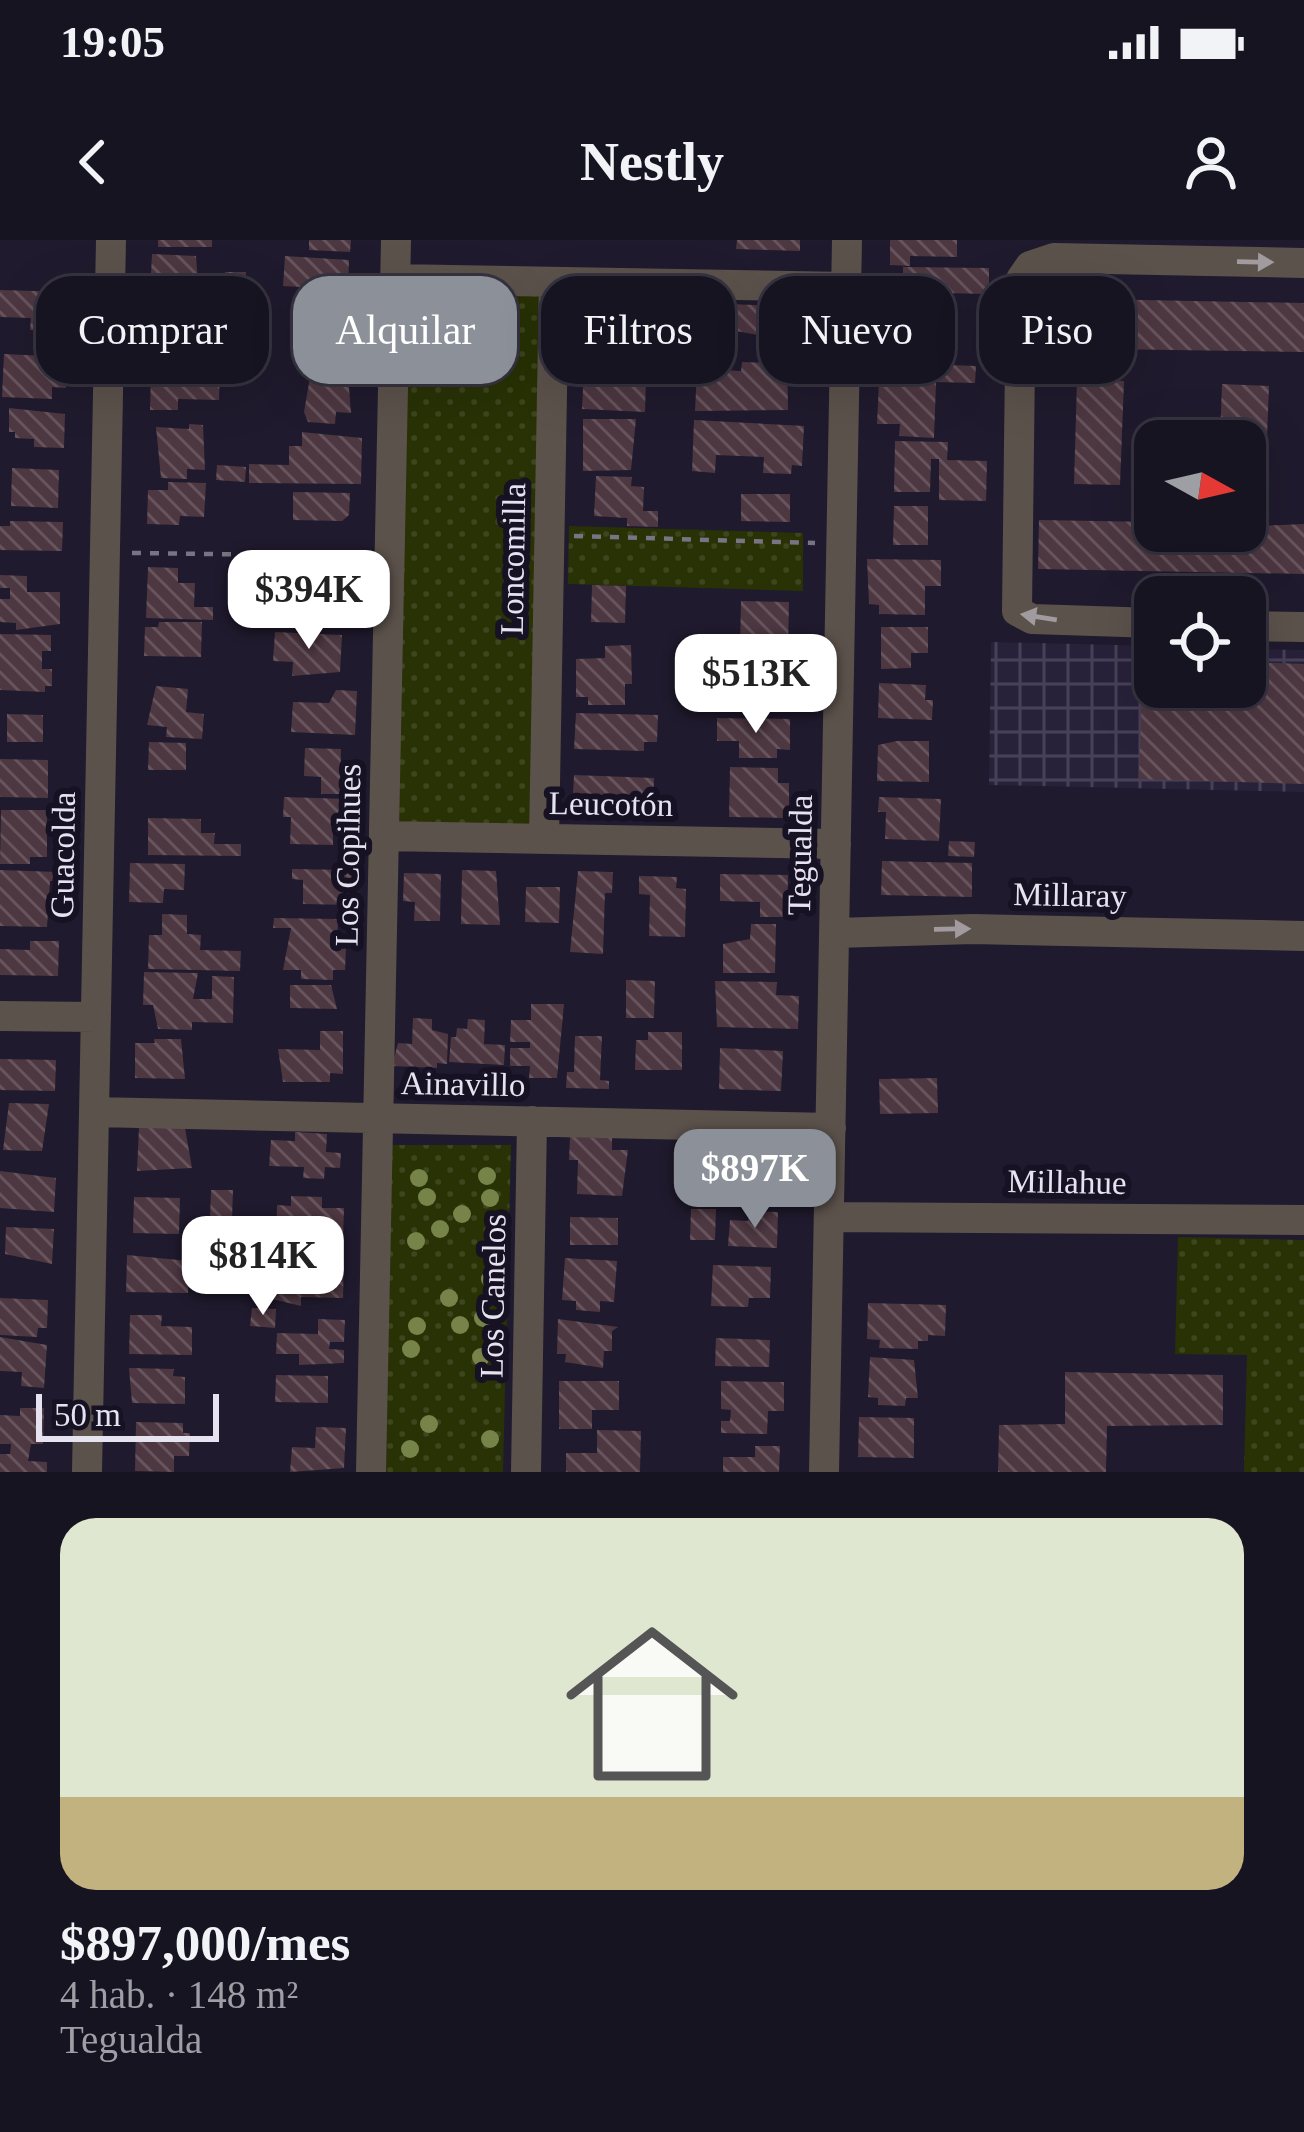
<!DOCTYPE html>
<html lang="es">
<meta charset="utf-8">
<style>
:root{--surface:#171422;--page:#201d2a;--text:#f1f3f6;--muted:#9e9ea5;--line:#363340;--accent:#8c9099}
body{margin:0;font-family:Georgia,serif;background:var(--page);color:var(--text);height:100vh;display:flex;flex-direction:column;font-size:45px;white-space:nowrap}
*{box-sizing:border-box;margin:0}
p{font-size:39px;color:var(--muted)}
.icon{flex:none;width:66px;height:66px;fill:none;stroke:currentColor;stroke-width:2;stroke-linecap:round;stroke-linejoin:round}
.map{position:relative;height:1232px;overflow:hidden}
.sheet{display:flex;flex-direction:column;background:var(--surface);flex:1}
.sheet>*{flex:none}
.guide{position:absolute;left:36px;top:36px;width:1233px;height:108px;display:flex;gap:24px}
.needle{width:78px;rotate:98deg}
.fabs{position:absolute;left:1134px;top:180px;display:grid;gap:24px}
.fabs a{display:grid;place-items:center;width:132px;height:132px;border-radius:24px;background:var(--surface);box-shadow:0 12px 48px #0002,0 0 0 3px var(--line);font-size:60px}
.scale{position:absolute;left:36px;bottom:30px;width:183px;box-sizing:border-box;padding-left:12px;border:6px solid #e6e3f0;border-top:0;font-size:33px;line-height:42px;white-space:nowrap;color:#e6e3f0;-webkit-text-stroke:9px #161123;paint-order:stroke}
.price{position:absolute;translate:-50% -102px;padding:0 27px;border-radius:24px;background:#fff;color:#222;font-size:39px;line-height:78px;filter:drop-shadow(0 3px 6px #0008)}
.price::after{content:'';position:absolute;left:50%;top:72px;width:36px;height:27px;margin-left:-18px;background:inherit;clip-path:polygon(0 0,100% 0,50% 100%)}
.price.selected{background:var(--accent);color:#fff}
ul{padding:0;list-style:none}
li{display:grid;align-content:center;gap:24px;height:636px;padding:0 60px}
li span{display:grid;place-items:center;height:372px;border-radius:36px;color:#555}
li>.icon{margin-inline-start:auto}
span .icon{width:216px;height:216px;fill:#fffc;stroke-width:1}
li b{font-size:51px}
.tag{padding:0 42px;border-radius:36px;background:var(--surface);box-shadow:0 12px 48px #0002,0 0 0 3px var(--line);font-size:42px;line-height:108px}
.tag.selected{background:var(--accent);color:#fff}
.status{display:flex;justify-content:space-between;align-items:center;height:84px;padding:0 60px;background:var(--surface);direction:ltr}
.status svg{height:33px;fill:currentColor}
header{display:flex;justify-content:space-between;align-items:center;height:156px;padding:0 60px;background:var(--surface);font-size:54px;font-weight:700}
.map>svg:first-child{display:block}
.industrial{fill:url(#industrial-grid)}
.grass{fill:url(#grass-dots)}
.building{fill:url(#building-back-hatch)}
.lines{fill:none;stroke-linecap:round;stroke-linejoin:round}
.path{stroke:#787484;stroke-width:4.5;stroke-dasharray:9 9;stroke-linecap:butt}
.minor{stroke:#5c524c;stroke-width:30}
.tree{fill:#76844a}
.oneway{fill:#a19a9e}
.labels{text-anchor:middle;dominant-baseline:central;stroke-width:12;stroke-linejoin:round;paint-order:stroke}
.street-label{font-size:33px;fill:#e6e3f0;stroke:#161123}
</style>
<div class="status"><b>19:05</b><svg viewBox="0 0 49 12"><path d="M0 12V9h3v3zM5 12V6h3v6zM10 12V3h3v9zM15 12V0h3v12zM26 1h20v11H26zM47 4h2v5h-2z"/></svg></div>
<header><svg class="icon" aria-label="back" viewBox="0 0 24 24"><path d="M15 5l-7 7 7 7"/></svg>Nestly<svg class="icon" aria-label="person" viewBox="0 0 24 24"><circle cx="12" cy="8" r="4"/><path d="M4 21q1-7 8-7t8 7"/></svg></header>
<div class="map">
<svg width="1304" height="1232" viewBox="0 0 1304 1232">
<defs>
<pattern id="industrial-grid" width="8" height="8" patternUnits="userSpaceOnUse" patternTransform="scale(3)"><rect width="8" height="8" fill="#28213a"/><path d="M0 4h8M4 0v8" fill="none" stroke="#474157"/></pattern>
<pattern id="grass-dots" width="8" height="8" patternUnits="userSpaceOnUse" patternTransform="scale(3)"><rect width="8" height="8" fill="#283205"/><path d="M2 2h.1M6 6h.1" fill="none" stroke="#3d461e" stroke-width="1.8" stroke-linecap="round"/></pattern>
<pattern id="building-back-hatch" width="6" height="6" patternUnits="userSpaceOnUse" patternTransform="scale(3)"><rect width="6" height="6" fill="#4d3741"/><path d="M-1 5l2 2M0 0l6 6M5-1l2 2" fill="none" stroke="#67545d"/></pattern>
</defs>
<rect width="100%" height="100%" fill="#1f1a2d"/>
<path class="industrial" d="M991 402 1155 406V447H1245V409L1304 410V552L989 545Z"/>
<path class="grass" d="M403 43 542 46 535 586 396 583Z
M569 286 803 293V351L568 344Z
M389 905H511L503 1232H381Z
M1178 997 1304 1000V1232H1244L1247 1115 1175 1114Z"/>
<path class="building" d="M158 0H212V7H158Z
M309 0H351L350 12 309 10Z
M737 0H800V11L736 9Z
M890 0H957V17L910 16V26L890 25Z
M152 14 196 16 200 67 161 65V55H150Z
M285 16 349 20 348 50 283 46Z
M903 27 989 28V54L940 53V83H901V72H892L893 42H903Z
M225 32H246L245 66 225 65Z
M0 50 69 52 68 91 30 90 31 78 0 77Z
M1040 58 1304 63V112L1040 108Z
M589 61 653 66V94H624V103H588Z
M731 64 795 67 794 92H781V99L730 90Z
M153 79 203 81 202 113 152 112Z
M300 89 350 96V113H344L343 123 300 116Z
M904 99 937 100V109L952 110 951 125 976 126 975 143 935 142 936 134 903 133Z
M4 114 67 117 66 148 52 147V159L2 157Z
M577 115 594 116V123L605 124V132L615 133V124L637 125V136L646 137 645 172 582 169 584 128H577Z
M768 118 787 119 788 170 695 171 697 129 741 131 742 122 768 123Z
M190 125H220L219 160 178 159V170H150L151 132 190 133Z
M312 126 338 127 337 135H348L351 173 336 172 335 184 308 182 304 172Z
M1077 140 1124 141 1120 245 1074 244Z
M879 142 936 143 934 198 899 196 900 184H877Z
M1222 144 1269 146 1265 250 1245 249V201H1220Z
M9 168 65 174 64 208 34 207V199L15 198V192H9Z
M583 179H636L631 230 583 231Z
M694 180 804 186 802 226 792 225 791 234 763 233 764 217 716 215 715 233 692 231Z
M189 184 203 185 205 230 187 229V239L161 238 156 187 189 189Z
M302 192 362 198 361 244 249 243V224L289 225V206H302Z
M895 201 948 202 947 220 987 221 986 261 939 260V219H931L930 252H894Z
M217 225 246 227 245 242 216 240Z
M12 228 59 230 58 268 11 266Z
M596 236 632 237 631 246 644 247 643 271H658V287L627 286V278L594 276Z
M168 242 206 243 204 277 180 276 179 285 147 284 148 250H168Z
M293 252 350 253 349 275 342 281 293 280Z
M741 254H790V282L741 281Z
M894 266H928V305H893Z
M1039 280 1155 282V291L1304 284V334L1038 329Z
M10 281 63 282 62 311 0 310V286H10Z
M867 319 941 320V346H925V375L879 374V365L869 364Z
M148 327 178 328V343H195L194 367H213V380L146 378Z
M0 335 27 336V352H60V384L16 390V383L0 382V359H10V348H0Z
M318 340 353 341 352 371 304 375 305 348H317Z
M592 345 626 346 625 383 591 382Z
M741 361 789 362 788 409 740 408Z
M159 382H202L201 417 144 416 145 387H158Z
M881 387H928V413H911V428L881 429Z
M275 392 342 395 340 432 292 436 293 422 273 421Z
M0 394 51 395V411H42V429H52V446H45V452L0 450Z
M631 405 632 444H625V465H588V457H576V419L605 418V406Z
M1143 419H1155V447H1245V422L1304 424V544L1139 539Z
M737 431 780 433 779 468 731 466Z
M879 443 926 445 925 460H933L932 480 878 478Z
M156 446 188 449 186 472 204 474 202 499 166 497 167 487 147 485Z
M336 450 357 451 355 495 291 492 293 462 329 463Z
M576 473 658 475 657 502H644V511L574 509Z
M7 474 43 475V502H7Z
M717 478 790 479V510L777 509V518H739V501H717Z
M897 501H929V542L877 541 878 505Z
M149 502 186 503V530H148Z
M305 508 341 509 340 554H321V537L304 536Z
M0 519 48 520V558L0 557Z
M730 527 778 528V543H789V578L729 577Z
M574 535 654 538 653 575 572 572Z
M284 557 347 559 346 585H333V605L290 604 291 577H283Z
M879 557 941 559 939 601 885 599 886 572H878Z
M1 570H47V617H30V624H0Z
M148 578 201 579V593H215L214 604H241V616L148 615Z
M949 601 975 602 974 617 948 616Z
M882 621 972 623V657L881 655Z
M130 623 185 624 184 650 164 649 163 663 129 662Z
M292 629 352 630 351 665 303 664V640L292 639Z
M0 630 58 632 57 641H50L47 687 0 686Z
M462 630 496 631 500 685 461 684Z
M578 631 613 632 612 653H605L603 714 570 712Z
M404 633 441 634 440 681H414L415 662 403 661Z
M720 634 788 635 787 677H760V662L720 661Z
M639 636 677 637 676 648 686 649 685 697 649 696 650 655 639 654Z
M526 647H560L559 683 525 682Z
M162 674 187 675V694L201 695 200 710 241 711 240 731 148 729 149 695H162Z
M274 678 338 679 337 708H346L345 730H333V740L301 739V730H283L291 688H273Z
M751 684H776L775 733H723V704L750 699Z
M30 701H59L58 736 0 735V709L30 710Z
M144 732 198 733 193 759H212V736L234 737 233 783 192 782V790L158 789 153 765H143Z
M626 740 655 741 654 778H626Z
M715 741 777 742 776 755 799 756 798 789 717 787Z
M290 745H331L337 769 290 768Z
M531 764H564L557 838H529L530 826H510V808H530V802H510L511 780H531Z
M413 778 432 779V790L448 794 447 824 437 823V828L392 826 398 803 412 804Z
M468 779 485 780 484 804 505 805 504 825 449 822 451 797H456L457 788 467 789Z
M320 791H343V834L330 833V842H283L278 809 320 810Z
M648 792H682V830H635L636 800H648Z
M575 796H602L600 840 609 841V849L566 848 567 832H574Z
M154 799H181L185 839 135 838V803H155Z
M720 808 783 811 781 851 719 849Z
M0 819 56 820 55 851 0 850Z
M937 838 938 873 880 874 879 839Z
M9 863 49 864 42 911 3 910Z
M139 887 185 888 192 928 137 931Z
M295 892 327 894 326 912 341 913 340 928 325 927 324 939 303 938 304 927 269 926 271 900 295 901Z
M570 897 612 898V910H628L622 956 577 954 578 920H569Z
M712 908 768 910 767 937 711 935Z
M0 931 56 938 54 972 0 968Z
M211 950H233L231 1009 209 1008Z
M291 956 322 957V968H344L343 1000H319L328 1020H344L343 1058 301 1057V1066L268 1058 269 1019H276L277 965 291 966Z
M134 957 180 958 179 994 133 993Z
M691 969H716L715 1000H690Z
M749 971 778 972 777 1008 728 1006 730 980 748 981Z
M570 977 618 978V1005H570Z
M6 987 54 989 52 1024 5 1014Z
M127 1015 189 1021 188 1053 126 1052Z
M565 1018 617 1021 614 1062 600 1061V1072L576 1070V1061L562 1060Z
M713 1025 771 1027 770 1058H749L748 1067 711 1066Z
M0 1058 48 1060 47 1088H38L37 1097 0 1095Z
M868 1063 946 1065 945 1096 928 1095V1101H918V1109L879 1108 880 1100 867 1099Z
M252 1068 276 1069 275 1088 250 1086Z
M130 1075H162L161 1086 192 1087V1115L129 1114Z
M318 1079 345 1080 344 1102H330L329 1109 344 1110V1123L299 1125V1114H276L277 1093 318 1094Z
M558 1079 618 1087 612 1091V1111H604L603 1128 565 1122 566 1114H557Z
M0 1097 47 1105 44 1148 21 1146 22 1132 0 1131Z
M716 1098 770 1100 769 1127 715 1126Z
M870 1117 914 1120 918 1158H906L905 1166 878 1165V1158L868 1157Z
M129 1128 174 1129 173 1136 185 1137V1164L132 1163Z
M1065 1132 1223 1135V1185L1107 1186 1106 1232H998L999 1185 1065 1184Z
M276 1135 328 1136V1163L275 1162Z
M559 1141H619V1170H592V1189H559Z
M721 1141 784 1142V1171H768L767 1194 721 1193V1181H730L731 1170 721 1169Z
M20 1168H44L43 1204H31L28 1221 47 1222V1232H0V1214H10L11 1204H0V1175L20 1176Z
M859 1177 914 1178V1218L858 1217Z
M136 1182 183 1183V1193H190L189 1216H174V1232L135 1231Z
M316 1187 346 1188 344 1228 290 1232 292 1207 315 1208Z
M597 1190 641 1191 640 1232H566V1213H597Z
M755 1206H780L779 1232H723V1217H755Z"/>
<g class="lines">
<path class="path" d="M574 296 815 303
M132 313 366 316"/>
<path class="minor" d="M395 39 847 47
M1155 383 1032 379 1017 371 1021 39 1030 26 1054 18 1304 23
M1245 386 1304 387
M384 596 836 604
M544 599 554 42
M835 693 973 689 1304 696
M0 776 96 777
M94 872 831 888
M830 977 1304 980
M87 1232 111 0
M371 1232 396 0
M526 1232 532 881
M824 1232 847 0"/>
</g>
<g class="tree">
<circle cx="801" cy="619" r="9"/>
<circle cx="487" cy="936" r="9"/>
<circle cx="419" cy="938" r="9"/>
<circle cx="427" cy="957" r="9"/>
<circle cx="490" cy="958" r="9"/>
<circle cx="462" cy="974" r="9"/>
<circle cx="440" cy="989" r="9"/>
<circle cx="416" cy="1001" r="9"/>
<circle cx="494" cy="1016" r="9"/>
<circle cx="490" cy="1039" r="9"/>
<circle cx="449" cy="1058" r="9"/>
<circle cx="483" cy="1078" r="9"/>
<circle cx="460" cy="1085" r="9"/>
<circle cx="417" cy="1086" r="9"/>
<circle cx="411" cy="1109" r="9"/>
<circle cx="481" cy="1117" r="9"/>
<circle cx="429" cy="1184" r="9"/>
<circle cx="490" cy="1199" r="9"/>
<circle cx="410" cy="1209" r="9"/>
</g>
<defs><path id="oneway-solid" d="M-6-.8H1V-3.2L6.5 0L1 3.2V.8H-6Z" transform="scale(3)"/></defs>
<g class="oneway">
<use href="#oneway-solid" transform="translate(1255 22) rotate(1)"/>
<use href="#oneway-solid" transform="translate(1039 377) rotate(-171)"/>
<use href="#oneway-solid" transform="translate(952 689) rotate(-1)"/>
</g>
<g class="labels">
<g class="street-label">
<text transform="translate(513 319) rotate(-89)">Loncomilla</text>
<text transform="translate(611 564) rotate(1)">Leucotón</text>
<text transform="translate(63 615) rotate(-89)">Guacolda</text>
<text transform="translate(348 615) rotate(-89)">Los Copihues</text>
<text transform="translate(800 615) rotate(-89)">Tegualda</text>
<text transform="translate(1070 655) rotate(1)">Millaray</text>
<text transform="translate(463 844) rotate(1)">Ainavillo</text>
<text transform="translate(1067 942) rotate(1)">Millahue</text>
<text transform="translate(493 1056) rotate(-89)">Los Canelos</text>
</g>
</g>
</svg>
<div class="fabs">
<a><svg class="needle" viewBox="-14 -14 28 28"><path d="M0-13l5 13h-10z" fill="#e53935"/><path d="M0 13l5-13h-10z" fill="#9e9ea5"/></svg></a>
<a><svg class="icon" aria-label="locate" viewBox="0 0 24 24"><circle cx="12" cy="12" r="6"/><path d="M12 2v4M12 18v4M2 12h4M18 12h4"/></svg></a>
</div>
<div class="scale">50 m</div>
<b class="price" style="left:309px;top:412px">$394K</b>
<b class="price" style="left:756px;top:496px">$513K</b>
<b class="price selected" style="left:755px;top:991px">$897K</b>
<b class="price" style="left:263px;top:1078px">$814K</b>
<div class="guide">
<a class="tag">Comprar</a>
<a class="tag selected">Alquilar</a>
<a class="tag">Filtros</a>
<a class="tag">Nuevo</a>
<a class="tag">Piso</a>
</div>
</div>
<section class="sheet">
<ul>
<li><span style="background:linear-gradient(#dfe7d0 75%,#c2b280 0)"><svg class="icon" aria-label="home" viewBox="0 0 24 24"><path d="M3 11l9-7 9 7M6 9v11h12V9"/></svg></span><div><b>$897,000/mes</b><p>4 hab. · 148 m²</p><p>Tegualda</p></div></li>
</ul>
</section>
